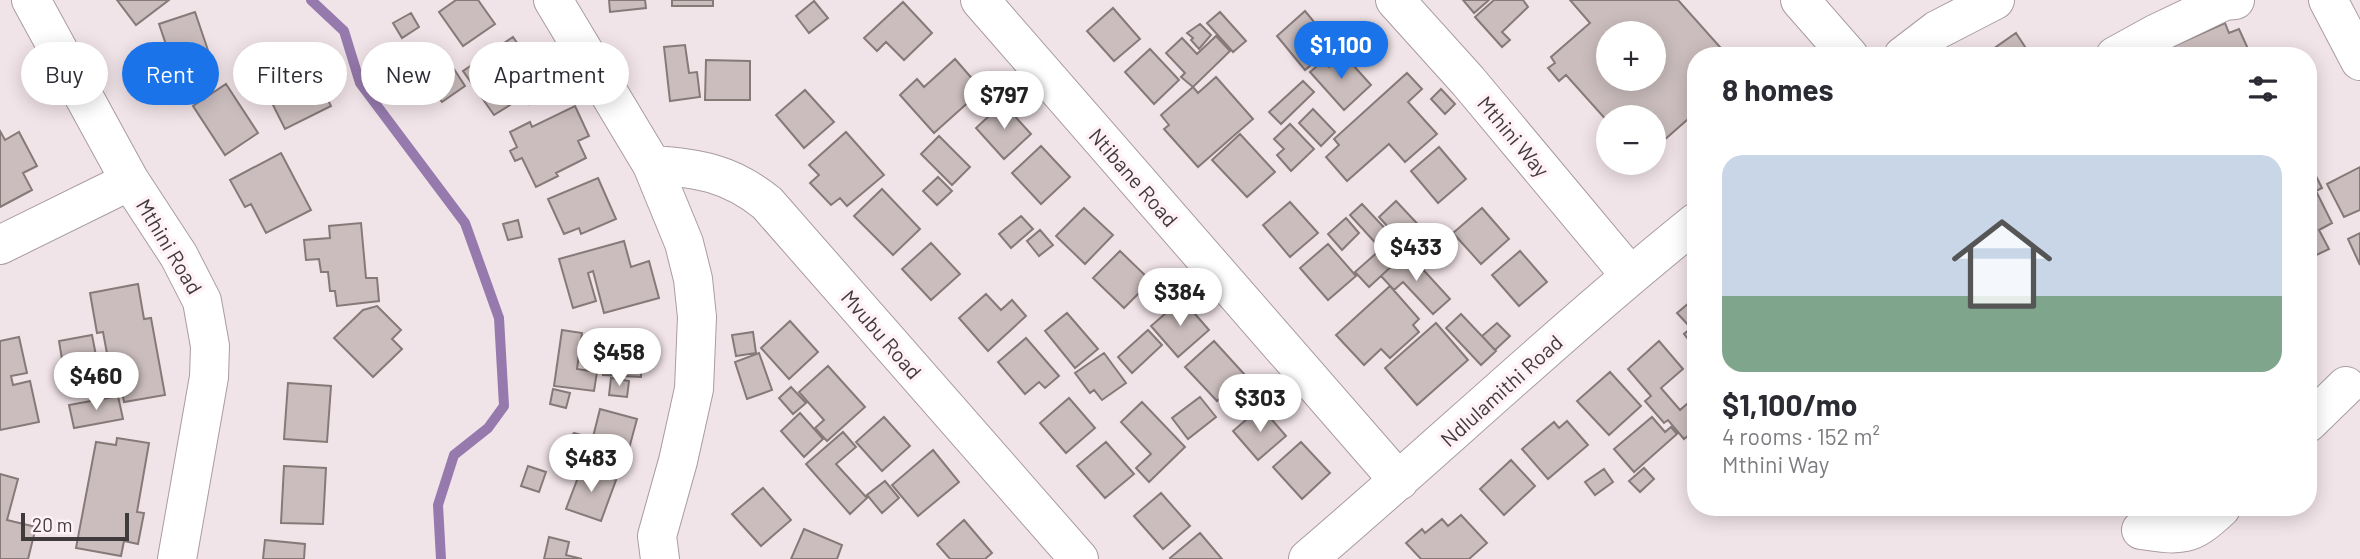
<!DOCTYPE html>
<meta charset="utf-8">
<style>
:root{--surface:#fff;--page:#f7f7f7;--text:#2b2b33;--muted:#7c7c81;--accent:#1a73e8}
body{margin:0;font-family:Barlow,sans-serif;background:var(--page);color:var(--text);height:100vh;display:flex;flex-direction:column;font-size:26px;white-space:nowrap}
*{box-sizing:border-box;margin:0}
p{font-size:23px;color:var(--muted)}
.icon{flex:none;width:38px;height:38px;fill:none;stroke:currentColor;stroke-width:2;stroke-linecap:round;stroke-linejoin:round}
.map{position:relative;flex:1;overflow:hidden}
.drawer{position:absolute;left:1687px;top:47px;width:630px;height:469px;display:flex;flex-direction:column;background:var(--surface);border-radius:28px;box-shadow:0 4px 18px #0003}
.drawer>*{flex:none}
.banner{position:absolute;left:21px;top:42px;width:665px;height:63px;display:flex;gap:14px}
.fabs{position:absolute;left:1596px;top:21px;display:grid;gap:14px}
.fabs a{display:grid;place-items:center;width:70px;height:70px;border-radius:50%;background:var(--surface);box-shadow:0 4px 18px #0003;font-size:35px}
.scale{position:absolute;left:21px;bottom:18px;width:108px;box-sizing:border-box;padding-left:7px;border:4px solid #3f3a3c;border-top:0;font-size:19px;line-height:24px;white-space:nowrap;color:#3f3a3c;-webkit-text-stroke:5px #fff1f6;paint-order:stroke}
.price{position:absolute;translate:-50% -60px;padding:0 16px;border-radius:24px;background:#fff;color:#222;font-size:23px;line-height:46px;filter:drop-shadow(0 2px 4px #0008)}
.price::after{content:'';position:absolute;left:50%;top:42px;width:21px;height:16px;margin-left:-10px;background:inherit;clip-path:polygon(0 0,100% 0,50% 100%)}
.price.selected{background:var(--accent);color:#fff}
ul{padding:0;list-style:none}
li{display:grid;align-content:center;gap:14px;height:371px;padding:0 35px}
li span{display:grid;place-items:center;height:217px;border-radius:21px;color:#555}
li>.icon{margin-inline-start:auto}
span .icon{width:126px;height:126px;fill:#fffc;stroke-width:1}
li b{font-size:30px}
h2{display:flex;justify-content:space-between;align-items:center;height:84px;padding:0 35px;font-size:30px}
.chip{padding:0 24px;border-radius:32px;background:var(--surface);box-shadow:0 4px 18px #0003;font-size:24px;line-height:63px}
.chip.selected{background:var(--accent);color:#fff}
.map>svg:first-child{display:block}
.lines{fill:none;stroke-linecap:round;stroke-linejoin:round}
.stream{stroke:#967aad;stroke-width:10}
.building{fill:#cbbdbd;stroke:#867a79;stroke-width:2;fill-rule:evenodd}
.minor-casing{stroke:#a99ca0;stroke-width:40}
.minor{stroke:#fff;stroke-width:38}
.labels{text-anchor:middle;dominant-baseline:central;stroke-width:7;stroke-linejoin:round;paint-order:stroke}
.street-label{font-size:21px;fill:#3f3a3c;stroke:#fff1f6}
</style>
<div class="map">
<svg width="2360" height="559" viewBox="0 0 2360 559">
<rect width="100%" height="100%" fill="#f1e4e8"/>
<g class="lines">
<path class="stream" d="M311 0 344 31 360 83 465 223 499 318 504 406 488 428 454 455 438 505 441 559"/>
</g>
<path class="building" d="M117 0H169L136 25Z
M456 0H478L495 24 463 46 439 12Z
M609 0H645L646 8 610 12Z
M672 0H713V6H672Z
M1463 0H1489L1474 13Z
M1494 0H1523L1528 7 1502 32 1510 40 1502 47 1475 17Z
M1570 0H1678L1728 56H1696V112L1654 149V117H1608V122L1566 75 1559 81 1548 68 1555 63 1551 57 1590 23ZM1608 33H1654V79H1608Z
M814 1 828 18 809 33 796 16Z
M903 2 932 33 904 60 886 42 877 51 864 38Z
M1113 8 1140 39 1114 61 1087 31Z
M1305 11 1334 46 1305 70 1277 36Z
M195 12 213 65 177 77 159 24Z
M1220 12 1246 41 1233 52 1207 23Z
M411 13 419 27 402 38 393 23Z
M2225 23 2229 33 2239 29 2249 51 2238 56H2151Z
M1200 24 1211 35 1199 49 1191 40 1193 38 1187 33Z
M2016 33 2031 56H1983Z
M1216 36 1230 51 1193 87 1181 77 1185 73 1166 53 1182 38 1197 54Z
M513 37 540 75 545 71 556 86 529 104 519 89 505 98 510 105 494 115 463 71Z
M685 45 689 73 697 72 700 97 670 101 664 47Z
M1150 49 1179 80 1154 104 1125 72Z
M305 54 331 106 285 129 273 105 291 97 277 69Z
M1344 55 1371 85 1344 110 1310 72 1323 61 1329 67Z
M955 59 982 90 934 133 900 95 917 79 924 87Z
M706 60 750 61V100H705Z
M454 69 465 86 442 102 430 86Z
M1407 73 1422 89 1408 102 1437 134 1405 162 1389 144 1347 181 1326 157 1339 145 1334 139Z
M1216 77 1253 119 1198 167 1164 129 1169 125 1161 115 1193 87 1198 93Z
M1303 81 1314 92 1281 124 1269 112Z
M226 84 258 133 225 155 193 106Z
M1441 89 1455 104 1445 114 1431 99Z
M805 90 834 122 804 148 776 115Z
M1003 103 1031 134 1004 159 976 128Z
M575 106 589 136 578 141 586 158 556 173 558 176 536 187 522 158 515 161 510 151 517 147 510 132 530 122 532 127Z
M1313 109 1335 132 1321 146 1299 123Z
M1290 124 1314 149 1291 171 1277 155 1284 149 1274 139Z
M0 131 5 140 19 132 37 166 23 173 32 190 0 207Z
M846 132 884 175 847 206 840 198 831 205 810 183 819 175 809 165Z
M1240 134 1275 172 1247 197 1212 160Z
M939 136 970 167 952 185 921 154Z
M1041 146 1070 177 1041 204 1012 173Z
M1439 147 1466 179 1438 203 1411 171Z
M281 153 311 210 266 233 251 204 245 207 230 180Z
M2311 166 2322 188 2316 191 2332 223 2319 230 2329 249 2308 259V167Z
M2360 167V210L2344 217 2327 184Z
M938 177 952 191 937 205 923 191Z
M598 178 616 219 581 234 579 228 564 234 548 199Z
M882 189 920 229 893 255 854 216Z
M1396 201 1427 234 1409 250 1379 217Z
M1290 202 1318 233 1290 257 1263 225Z
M1362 204 1407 252 1369 287 1355 272 1381 249 1350 215Z
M1084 208 1113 235 1085 264 1056 236Z
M1482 208 1509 239 1481 264 1453 233Z
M1021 216 1033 229 1011 248 999 234Z
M1346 218 1359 233 1342 250 1328 234Z
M518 220 522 237 508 240 503 224Z
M361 223 366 278H377L379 301 337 306 335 291H330L328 272H321L319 259 306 260 304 240 330 238 329 226Z
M1040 230 1053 245 1039 256 1027 241Z
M2360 233V265L2348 239Z
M1425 237 1440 253 1425 267 1410 252Z
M624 241 631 267 649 261 659 298 604 313 593 271 588 273 596 301 573 308 559 259Z
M931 243 960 274 931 300 902 269Z
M1328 244 1356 276 1328 300 1300 268Z
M1120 251 1151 281 1124 308 1093 278Z
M1520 251 1547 282 1519 306 1492 275Z
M1407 252 1450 299 1433 314 1403 282 1394 290 1381 276Z
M138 284 144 319 151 318 165 395 124 402 119 374 111 375 103 332 97 333 90 293Z
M1390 286 1419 319 1413 325 1419 332 1390 358 1381 349 1364 365 1336 335Z
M986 294 1001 310 1012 300 1026 316 988 351 959 318Z
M1696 297V341L1692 344 1684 334 1691 328 1677 313Z
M1182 299 1209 330 1178 357 1151 326Z
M377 306 401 330 392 339 402 349 373 377 334 338 363 310Z
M1067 313 1098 349 1075 368 1045 331Z
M1461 314 1496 351 1481 365 1446 328Z
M790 321 818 352 789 379 761 348Z
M1436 323 1468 360 1417 405 1385 368Z
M1497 323 1510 336 1495 350 1482 336Z
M562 330 582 333 577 369 597 372 594 391 554 386Z
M1148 330 1162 345 1132 373 1118 357Z
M605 332 643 334 641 377 603 375Z
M753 332 756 353 736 356 732 335Z
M92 335 99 371 65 378 59 341Z
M19 337 27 373 11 376 13 385 30 381 39 422 0 430V341Z
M1026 338 1059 376 1045 388 1039 382 1025 394 998 362Z
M1214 341 1245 375 1217 401 1185 367Z
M1659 341 1683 369 1661 388 1680 410 1696 396V429L1684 439 1668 420 1664 423 1645 401 1651 396 1628 369Z
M759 353 772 390 747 399 735 362Z
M1104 353 1126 383 1102 400 1094 390 1090 393 1075 373Z
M828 366 865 407 827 441 815 428 824 420 799 392Z
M1610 372 1641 406 1609 435 1577 401Z
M611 378 629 381 627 397 609 395Z
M288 383 331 386 327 442 284 439Z
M791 387 806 403 793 414 779 398Z
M553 389 570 393 566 408 550 404Z
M118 396 123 419 74 428 69 405Z
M1200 397 1216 417 1188 439 1172 418Z
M1069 398 1095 428 1066 453 1040 423Z
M1142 402 1185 447 1149 482 1136 468 1151 454 1121 422Z
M1261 407 1286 436 1258 460 1233 431Z
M600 409 637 419 624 467 588 457Z
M800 413 823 439 804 457 781 431Z
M884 417 910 446 882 471 856 442Z
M1652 417 1665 432 1671 427 1677 434 1634 472 1614 449Z
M1567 421 1588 445 1548 479 1522 449 1554 422 1559 428Z
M843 432 856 447 836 464 867 498 850 514 806 464Z
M574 433 585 436 589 445 584 455 574 457 566 450V440Z
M117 438 149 443 137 512 144 513 138 544 124 541 121 556 76 548 96 442 116 445Z
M1106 442 1134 474 1105 498 1077 466Z
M1301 442 1330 473 1302 499 1273 467Z
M933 450 959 482 918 516 892 485Z
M1511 460 1535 486 1504 515 1480 489Z
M284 466 326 468 323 524 281 523Z
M528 466 546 472 539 492 521 486Z
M582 467 616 480 601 521 566 509Z
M1644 468 1654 479 1640 492 1629 481Z
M1604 469 1613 482 1595 495 1585 482Z
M0 474 18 479 7 520 36 527 28 559H0Z
M885 481 899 498 882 513 867 495Z
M763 488 791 520 761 546 732 514Z
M1161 493 1190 526 1163 549 1134 516Z
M1461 515 1487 543 1469 559H1421L1406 543 1422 529 1425 533 1442 519 1448 526Z
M964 520 992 553 985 559H950L937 544Z
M804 529 842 545 837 559H791Z
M1200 533 1222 559H1171L1170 558Z
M549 537 569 542 566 555 582 559H544Z
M265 540 305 544 304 559H263Z"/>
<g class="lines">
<defs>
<path id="minor" d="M31 0 130 181 179 256 202 301 210 346 209 377 177 559
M553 0 652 165 684 243 693 279 697 317 694 389 678 461 657 536 660 559
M980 0 1399 481
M1395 0 1468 81 1630 275
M1800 0 1849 56
M2328 0 2360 61
M1903 56 1937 30 1995 0
M2115 56 2155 34 2224 1 2235 0
M652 165C698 168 730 173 767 203L1079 559
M0 245 130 181
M2308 423 2346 386
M2141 530C2183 536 2190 537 2221 508
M1308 559C1438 448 1562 330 1696 222"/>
</defs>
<use href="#minor" class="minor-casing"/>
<use href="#minor" class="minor"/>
</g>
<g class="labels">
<g class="street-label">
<text transform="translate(1514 136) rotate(50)">Mthini Way</text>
<text transform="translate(1134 177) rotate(49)">Ntibane Road</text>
<text transform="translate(170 246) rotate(59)">Mthini Road</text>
<text transform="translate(882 334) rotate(49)">Mvubu Road</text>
<text transform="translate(1501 390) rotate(-42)">Ndlulamithi Road</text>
</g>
</g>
</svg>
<div class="fabs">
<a>+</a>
<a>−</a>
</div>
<div class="scale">20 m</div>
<b class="price selected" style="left:1341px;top:81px">$1,100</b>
<b class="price" style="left:1004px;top:131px">$797</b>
<b class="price" style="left:1416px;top:283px">$433</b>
<b class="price" style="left:1180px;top:328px">$384</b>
<b class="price" style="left:619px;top:388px">$458</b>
<b class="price" style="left:96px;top:412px">$460</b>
<b class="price" style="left:1260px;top:434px">$303</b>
<b class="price" style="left:591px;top:494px">$483</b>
<div class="banner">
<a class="chip">Buy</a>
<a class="chip selected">Rent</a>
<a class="chip">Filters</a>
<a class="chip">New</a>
<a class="chip">Apartment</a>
</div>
<section class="drawer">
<h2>8 homes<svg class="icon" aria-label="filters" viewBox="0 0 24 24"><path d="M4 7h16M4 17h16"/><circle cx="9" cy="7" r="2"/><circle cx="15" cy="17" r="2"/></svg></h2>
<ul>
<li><span style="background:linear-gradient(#c9d6e8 65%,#7fa58c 0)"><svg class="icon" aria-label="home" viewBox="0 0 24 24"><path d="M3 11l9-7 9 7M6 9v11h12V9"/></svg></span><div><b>$1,100/mo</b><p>4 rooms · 152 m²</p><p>Mthini Way</p></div></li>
</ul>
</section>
</div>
